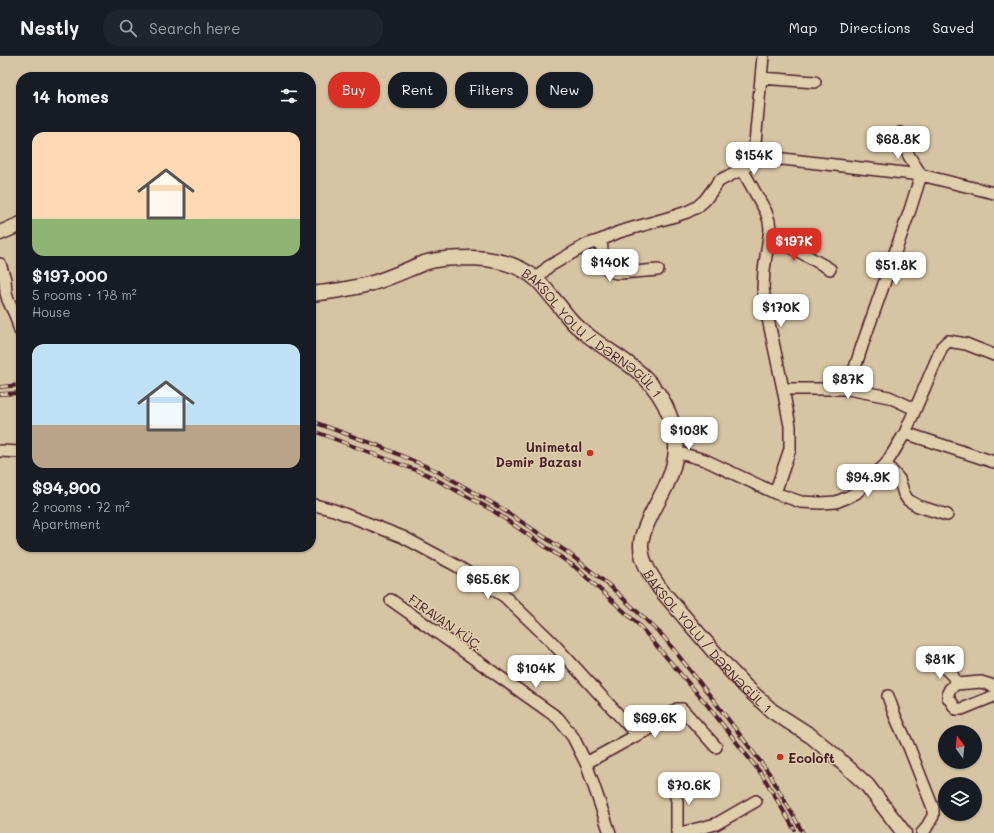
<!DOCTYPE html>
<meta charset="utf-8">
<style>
:root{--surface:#171b24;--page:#20242c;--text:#f1f3f6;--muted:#9ea1a6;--line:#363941;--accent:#d93025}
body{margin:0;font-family:Mali,sans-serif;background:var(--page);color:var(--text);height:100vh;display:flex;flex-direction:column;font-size:15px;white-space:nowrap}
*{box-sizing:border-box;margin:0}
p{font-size:13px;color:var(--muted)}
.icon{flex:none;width:22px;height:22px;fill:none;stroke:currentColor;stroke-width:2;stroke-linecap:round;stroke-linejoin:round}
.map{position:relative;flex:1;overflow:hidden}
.details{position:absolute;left:16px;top:16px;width:300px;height:480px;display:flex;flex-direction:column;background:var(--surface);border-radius:16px;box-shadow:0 1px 3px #0004}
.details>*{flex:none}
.banner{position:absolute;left:328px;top:16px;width:380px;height:36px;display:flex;gap:8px}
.needle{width:26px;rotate:345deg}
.tools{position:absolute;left:938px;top:669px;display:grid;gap:8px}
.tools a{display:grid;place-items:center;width:44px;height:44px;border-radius:50%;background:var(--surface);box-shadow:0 1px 3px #0004;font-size:20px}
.price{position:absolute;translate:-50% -34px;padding:0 9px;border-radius:8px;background:#fff;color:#222;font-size:13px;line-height:26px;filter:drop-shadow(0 1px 2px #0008)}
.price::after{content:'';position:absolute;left:50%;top:24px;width:12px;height:9px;margin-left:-6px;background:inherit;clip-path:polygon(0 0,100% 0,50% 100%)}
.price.current{background:var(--accent);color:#fff}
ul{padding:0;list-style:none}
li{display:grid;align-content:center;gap:8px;height:212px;padding:0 16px}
li span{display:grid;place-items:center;height:124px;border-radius:12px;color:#555}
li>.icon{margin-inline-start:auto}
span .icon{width:72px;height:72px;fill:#fffc;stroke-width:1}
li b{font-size:17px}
h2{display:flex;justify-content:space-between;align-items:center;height:48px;padding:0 16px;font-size:17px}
.pill{padding:0 14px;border-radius:16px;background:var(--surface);box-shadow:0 1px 3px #0004;font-size:14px;line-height:36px}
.pill.current{background:var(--accent);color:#fff}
header{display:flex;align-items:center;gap:24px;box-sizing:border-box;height:56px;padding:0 20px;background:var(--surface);border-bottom:1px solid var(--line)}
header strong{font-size:19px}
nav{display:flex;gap:22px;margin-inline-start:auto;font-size:14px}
.search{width:280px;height:36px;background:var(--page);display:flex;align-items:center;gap:10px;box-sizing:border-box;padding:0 14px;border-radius:16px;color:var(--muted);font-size:15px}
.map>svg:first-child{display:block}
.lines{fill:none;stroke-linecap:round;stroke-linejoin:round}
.minor-casing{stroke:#4a1f2b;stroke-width:14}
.major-casing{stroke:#4a1f2b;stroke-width:17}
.minor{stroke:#e0ceac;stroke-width:11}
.major{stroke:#e0ceac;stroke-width:14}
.rail-casing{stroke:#4a1f2b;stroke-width:4}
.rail{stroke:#e0ceac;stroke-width:2.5;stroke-dasharray:8;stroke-linecap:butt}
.poi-dot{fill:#c8321e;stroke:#e0ceac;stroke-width:1.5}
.labels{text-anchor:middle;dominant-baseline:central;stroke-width:3;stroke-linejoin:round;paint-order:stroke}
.street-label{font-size:13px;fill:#4a1f2b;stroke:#e0ceac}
.poi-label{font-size:13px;font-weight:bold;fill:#4a1f2b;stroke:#e0ceac;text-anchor:end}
</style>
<header>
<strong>Nestly</strong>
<div class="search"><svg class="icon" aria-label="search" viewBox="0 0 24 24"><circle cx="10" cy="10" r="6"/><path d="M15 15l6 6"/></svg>Search here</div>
<nav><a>Map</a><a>Directions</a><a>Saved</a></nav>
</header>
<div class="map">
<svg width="994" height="777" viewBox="0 0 994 777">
<rect width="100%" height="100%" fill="#d7c4a4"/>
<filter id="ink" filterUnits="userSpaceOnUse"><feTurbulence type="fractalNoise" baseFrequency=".025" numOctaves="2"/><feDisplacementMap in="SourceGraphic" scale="8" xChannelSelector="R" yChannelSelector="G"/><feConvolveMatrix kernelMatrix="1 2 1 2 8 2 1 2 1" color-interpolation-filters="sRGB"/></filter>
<g filter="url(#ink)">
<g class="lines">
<defs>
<path id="minor" d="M761 22 815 26
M757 104 755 87 763 0
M742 113 766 156 769 165 770 173 764 214 763 232 766 253 783 333 790 370V393L775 437
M770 179 830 213
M601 184C602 191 602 208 608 213 611 216 617 217 620 217L658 214
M0 208 5 223 6 237 8 244 16 261 20 275
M536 223 548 211 586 189 601 184 619 176 675 160 687 156 697 151 705 144 719 125 742 113 757 104 783 103 921 119 994 137
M783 333H848L889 341 915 353
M848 333 863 287 910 154 921 119 909 100 900 77
M905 377 994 406
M0 395 21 396
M676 396 705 404 775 437 801 446 821 447 836 446 846 442 856 437 886 408 905 377 942 291 948 285 966 288 994 299
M886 408 899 423 904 438 908 444 918 450 947 459
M311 448 334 454 403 481 457 510 504 540 550 584 637 679
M391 544 558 662 573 681 586 707 610 777
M942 609 953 620 956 628
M994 630 981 626 956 628 950 633 948 637V641L956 653H962L994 640
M888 640 895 660 909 691 933 752V760L925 774 922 777
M586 707 637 679 648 674 677 653H682L716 691
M672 726 677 745V777
M681 777 716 768 756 745"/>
<g id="major">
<path d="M0 177 21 168"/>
<path id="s1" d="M311 238C330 236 350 233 369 228 388 223 406 214 424 207 439 202 457 202 473 202 496 203 519 208 536 223 544 230 550 239 557 247 564 255 570 265 579 272 613 302 651 312 669 358 674 370 677 382 676 395 675 406 671 419 666 430 659 445 640 475 641 490 641 506 652 521 661 534L728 612 745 630 772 655 811 680 834 699 867 729 904 777"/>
</g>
</defs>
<use href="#minor" class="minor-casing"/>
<use href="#major" class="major-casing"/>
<use href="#minor" class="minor"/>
<use href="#major" class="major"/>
<defs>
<path id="rail" d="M0 331 21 329
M0 338 21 337
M311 365 379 390 437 415 499 451 567 496 610 530 663 580 715 646 769 717 803 777
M311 374 426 418 492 454 575 511 638 568 708 650 763 720 794 773"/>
</defs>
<use href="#rail" class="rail-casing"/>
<use href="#rail" class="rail"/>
</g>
</g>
<g class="poi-dot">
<circle cx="590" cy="397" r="4"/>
<circle cx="780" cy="701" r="4"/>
</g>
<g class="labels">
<g class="street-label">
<text stroke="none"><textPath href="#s1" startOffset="313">BAKSOL YOLU / DƏRNƏGÜL 1</textPath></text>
<text transform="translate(446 566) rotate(35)">FIRAVAN KÜÇ.</text>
<text stroke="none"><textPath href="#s1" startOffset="685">BAKSOL YOLU / DƏRNƏGÜL 1</textPath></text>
</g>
<g class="poi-label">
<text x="582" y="390">Unimetal<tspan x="582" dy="15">Dəmir Bazası</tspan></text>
<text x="788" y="701" text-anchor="start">Ecoloft</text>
</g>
</g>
</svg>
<div class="tools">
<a><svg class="needle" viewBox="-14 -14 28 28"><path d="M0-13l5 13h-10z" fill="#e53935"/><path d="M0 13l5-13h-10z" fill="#9ea1a6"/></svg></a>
<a><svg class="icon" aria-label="layers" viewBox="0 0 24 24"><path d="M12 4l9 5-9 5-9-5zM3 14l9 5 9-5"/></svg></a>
</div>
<b class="price" style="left:898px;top:104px">$68.8K</b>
<b class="price" style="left:754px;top:120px">$154K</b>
<b class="price current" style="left:794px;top:206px">$197K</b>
<b class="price" style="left:610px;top:227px">$140K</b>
<b class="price" style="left:896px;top:230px">$51.8K</b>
<b class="price" style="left:781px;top:272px">$170K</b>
<b class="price" style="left:848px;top:344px">$87K</b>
<b class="price" style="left:689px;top:395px">$103K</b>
<b class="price" style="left:868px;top:442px">$94.9K</b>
<b class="price" style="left:488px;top:544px">$65.6K</b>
<b class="price" style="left:940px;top:624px">$81K</b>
<b class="price" style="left:536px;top:633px">$104K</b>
<b class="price" style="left:655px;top:683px">$69.6K</b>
<b class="price" style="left:689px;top:750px">$70.6K</b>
<div class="banner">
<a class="pill current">Buy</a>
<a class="pill">Rent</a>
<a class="pill">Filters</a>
<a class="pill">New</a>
</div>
<section class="details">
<h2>14 homes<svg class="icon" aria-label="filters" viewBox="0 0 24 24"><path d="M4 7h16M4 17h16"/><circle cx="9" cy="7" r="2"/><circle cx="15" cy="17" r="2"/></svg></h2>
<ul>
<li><span style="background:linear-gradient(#ffd9b3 70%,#8fb573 0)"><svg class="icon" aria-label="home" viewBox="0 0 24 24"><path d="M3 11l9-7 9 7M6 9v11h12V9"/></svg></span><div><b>$197,000</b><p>5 rooms · 178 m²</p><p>House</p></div></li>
<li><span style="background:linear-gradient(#bfe0f5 65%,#b9a48a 0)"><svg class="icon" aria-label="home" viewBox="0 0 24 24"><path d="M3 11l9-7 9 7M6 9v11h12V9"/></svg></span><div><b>$94,900</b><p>2 rooms · 72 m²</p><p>Apartment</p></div></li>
</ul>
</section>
</div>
